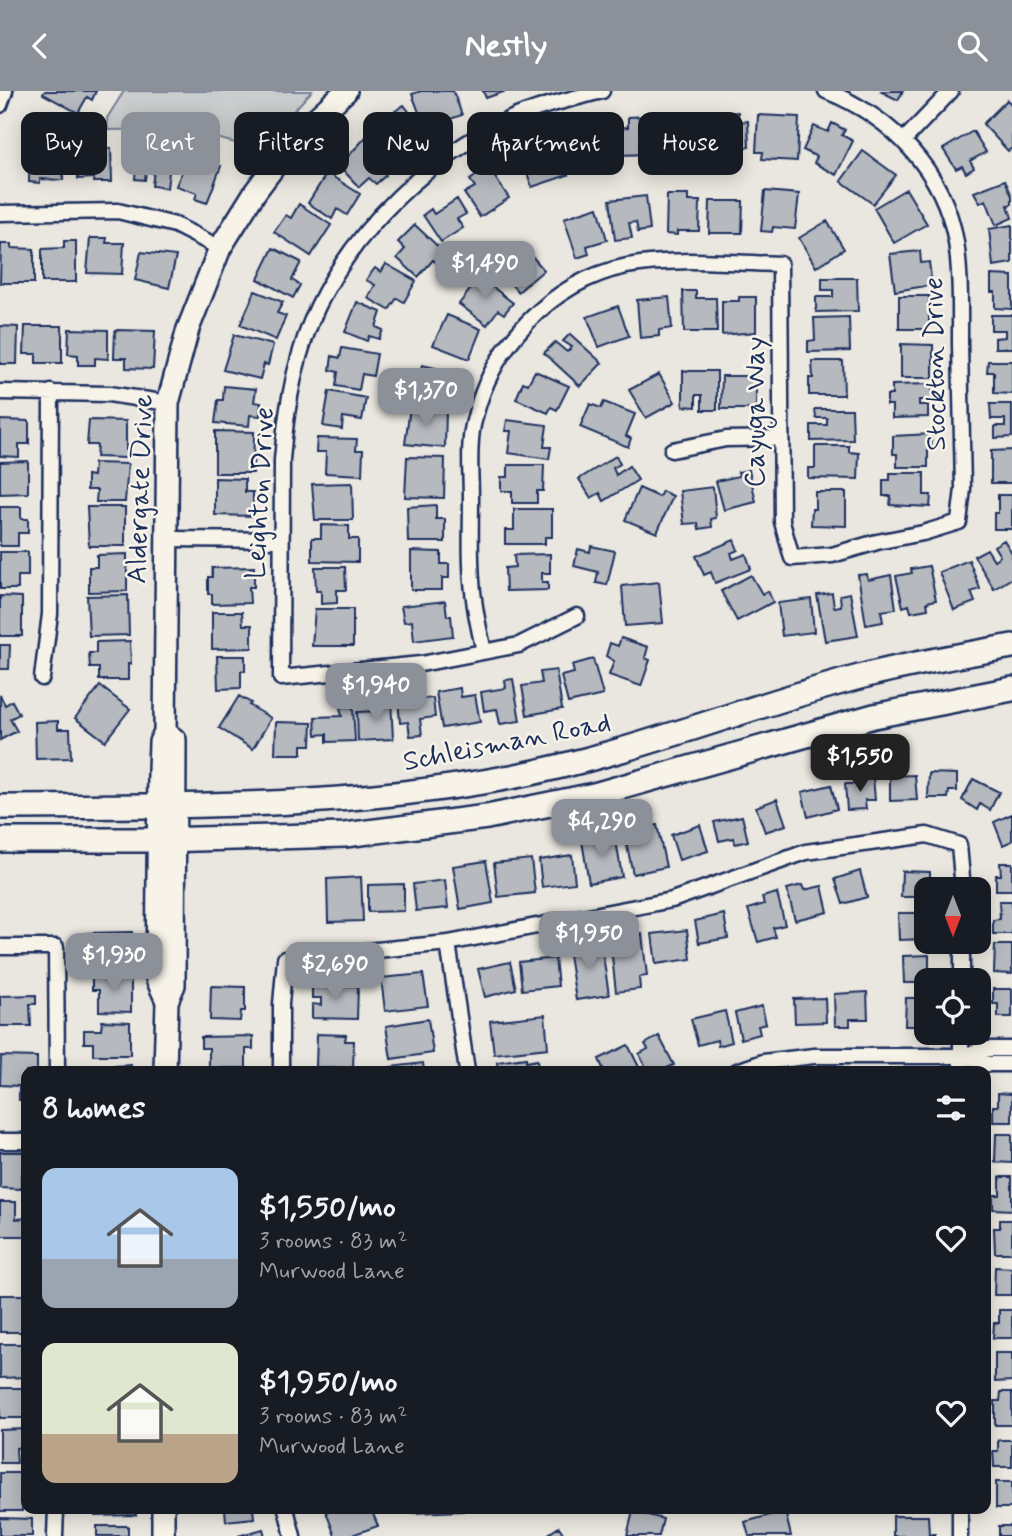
<!DOCTYPE html>
<meta charset="utf-8">
<style>
:root{--surface:#171b24;--page:#20242c;--text:#f1f3f6;--muted:#9ea1a6;--accent:#8c9099}
body{margin:0;font-family:Mynerve,sans-serif;background:var(--page);color:var(--text);height:100vh;display:flex;flex-direction:column;font-size:26px;white-space:nowrap}
*{box-sizing:border-box;margin:0}
p{font-size:23px;color:var(--muted)}
.icon{flex:none;width:38px;height:38px;fill:none;stroke:currentColor;stroke-width:2;stroke-linecap:round;stroke-linejoin:round}
.map{position:relative;flex:1;overflow:hidden}
.sheet{position:absolute;left:21px;top:975px;width:970px;height:448px;display:flex;flex-direction:column;background:var(--surface);border-radius:14px;box-shadow:0 4px 18px #0003}
.sheet>*{flex:none}
.guide{position:absolute;left:21px;top:21px;width:971px;height:63px;display:flex;gap:14px}
.needle{width:46px;rotate:180deg}
.controls{position:absolute;left:914px;top:786px;display:grid;gap:14px}
.controls a{display:grid;place-items:center;width:77px;height:77px;border-radius:14px;background:var(--surface);box-shadow:0 4px 18px #0003;font-size:35px}
.price{position:absolute;translate:-50% -60px;padding:0 16px;border-radius:14px;background:var(--accent);color:#fff;font-size:23px;line-height:46px;filter:drop-shadow(0 2px 4px #0008)}
.price::after{content:'';position:absolute;left:50%;top:42px;width:21px;height:16px;margin-left:-10px;background:inherit;clip-path:polygon(0 0,100% 0,50% 100%)}
.price.on{background:#222;color:#fff}
ul{padding:0;list-style:none}
li{display:flex;align-items:center;gap:21px;height:175px;padding:0 21px}
li span{display:grid;place-items:center;flex:none;width:196px;height:140px;border-radius:14px;color:#555}
li>.icon{margin-inline-start:auto}
span .icon{width:84px;height:84px;fill:#fffc;stroke-width:1}
li b{font-size:30px}
h2{display:flex;justify-content:space-between;align-items:center;height:84px;padding:0 21px;font-size:30px}
.chip{padding:0 24px;border-radius:14px;background:var(--surface);box-shadow:0 4px 18px #0003;font-size:24px;line-height:63px}
.chip.on{background:var(--accent);color:#fff}
header{display:flex;justify-content:space-between;align-items:center;height:91px;padding:0 21px;background:var(--accent);color:#fff;font-size:32px;font-weight:700}
.map>svg:first-child{display:block}
.green{fill:#cbcccd;stroke:#737e96;stroke-width:2}
.building{fill:#b6babf;stroke:#1b2f5e;stroke-width:2}
.lines{fill:none;stroke-linecap:round;stroke-linejoin:round}
.street-casing{stroke:#1b2f5e;stroke-width:19}
.secondary-casing{stroke:#1b2f5e;stroke-width:26}
.primary-casing{stroke:#1b2f5e;stroke-width:28}
.street{stroke:#f7f3e8;stroke-width:14}
.secondary{stroke:#f7f3e8;stroke-width:21}
.primary{stroke:#f7f3e8;stroke-width:23}
.labels{text-anchor:middle;dominant-baseline:central;stroke-width:5;stroke-linejoin:round;paint-order:stroke}
.street-label{font-size:28px;fill:#1b2f5e;stroke:#f7f3e8}
</style>
<header><svg class="icon" aria-label="back" viewBox="0 0 24 24"><path d="M15 5l-7 7 7 7"/></svg>Nestly<svg class="icon" aria-label="search" viewBox="0 0 24 24"><circle cx="10" cy="10" r="6"/><path d="M15 15l6 6"/></svg></header>
<div class="map">
<svg width="1012" height="1445" viewBox="0 0 1012 1445">
<rect width="100%" height="100%" fill="#eae7e0"/>
<filter id="ink" filterUnits="userSpaceOnUse"><feTurbulence type="fractalNoise" baseFrequency=".0143" numOctaves="2"/><feDisplacementMap in="SourceGraphic" scale="14" xChannelSelector="R" yChannelSelector="G"/><feConvolveMatrix kernelMatrix="1 2 1 2 8 2 1 2 1" color-interpolation-filters="sRGB"/></filter>
<g filter="url(#ink)">
<path class="green" d="M124 0H312L258 58 182 38 108 39 107 27Z"/>
<path class="building" d="M45 0H96L92 9 87 6 78 22 43 3Z
M421 0H453L462 24 425 37 412 3Z
M483 0H506L486 7Z
M880 0H903L898 9Z
M1007 9 1012 14V57L1008 60 983 33Z
M404 14 427 44 396 65 373 35Z
M738 21V31L748 30 749 56 734 57V63H720V56H710V28H722V22Z
M665 24H678L677 32H702V59L664 58Z
M758 24 799 26 797 70 762 68 763 61H756Z
M650 25 652 63 617 64 616 37 628 36V26Z
M606 31 614 68 577 75 569 39Z
M832 32 845 39 842 44 853 50 836 84 814 72 817 66 803 59 814 35 828 41Z
M973 40 986 61 970 70 974 77 966 82 962 75 956 78 943 58Z
M366 46 390 71 382 78 386 84 376 93 369 87 359 96 339 75Z
M543 46 545 52 555 49 568 84 532 96 521 65 532 61 529 51Z
M30 51 53 52V59H64L63 89 40 88V92L29 91Z
M138 54 172 57 167 97 152 95 154 79H146L145 89 135 88Z
M111 57 112 91H94V87L78 88 77 58Z
M863 60 896 84 873 113 841 90Z
M189 63 221 75 207 112 195 108 197 102 176 95Z
M488 76 509 107 480 126 464 102 475 96 470 89Z
M327 82 360 103 347 124 337 118 332 128 308 112Z
M1005 89 1012 105V113L1008 114 1012 127 996 134 986 109 980 112 974 101Z
M906 98 927 133 894 152 874 117Z
M765 100 799 103 795 138 773 136 772 141 761 140Z
M667 104H688V110H700L699 140H677V144L666 143Z
M646 105 650 139 638 141 636 131 629 132 632 147 615 149 610 109Z
M457 108 466 123 457 128 463 137 441 151 423 124 431 118 434 123Z
M710 110H743L742 142H709Z
M299 113 331 134 311 165 274 141 286 124 291 127Z
M598 116 607 149 587 155 589 163 577 167 564 127Z
M827 130 844 158 816 176 799 147Z
M415 134 446 163 438 173 433 169 418 186 397 167 405 158 398 151Z
M1012 134V172L993 175 989 138Z
M90 147H107L106 152H124L122 183 87 182Z
M64 150H76V191H42V158L64 157Z
M1 153H11V157L34 158V192H0Z
M523 155 544 179 518 201 497 177Z
M273 157 301 171 292 189 300 194 293 207 258 188Z
M920 160 921 172 929 171 932 194 895 200 890 163Z
M141 161 176 165 169 197 135 189Z
M386 173 416 190 404 211 397 207 389 219 368 207 375 194 366 189 375 177 381 181Z
M991 184 1012 185V218L995 217V201H991Z
M480 186 513 212 504 223 498 219 487 234 459 213Z
M822 187H857L858 220 816 221V206H833V199H822Z
M255 200 283 211 277 222 286 225 276 249 240 234Z
M683 200H696V207H716L717 241H684Z
M899 205H929V238H899Z
M669 206 672 237 659 239V245L640 247 637 209Z
M739 206H756V241L722 244V210H739Z
M357 211 381 221 376 236 383 239 379 248 369 245 367 250 345 241Z
M618 215 629 245 599 256 587 226Z
M447 224 481 238 469 268 433 254Z
M991 224H1012V257H995V247L1005 246V239H991Z
M849 226 850 260 808 261V250L815 249 814 227Z
M0 235 18 236 17 273H0Z
M25 235H62V272H36V263H24Z
M69 238 108 239V268L95 267V274H78V264L68 263Z
M115 239 155 240 153 278 126 277V267H114Z
M570 243 602 272 580 295 544 262 555 251 567 261 572 256 563 250Z
M234 244 273 254 268 274 264 273 260 288 223 279Z
M901 253 933 254V287H901Z
M342 257 377 263 373 285 362 283 359 299 336 295 338 281 330 279 332 265 340 267Z
M812 270H843L844 304H809V287H813Z
M988 270H1012V303L994 302V281H987Z
M422 274 457 282 455 293 444 291 442 298 455 301 452 315 414 306Z
M535 280 569 295 557 319 551 316 548 322 516 308 523 291 528 293Z
M683 280H717V319H702V304H696V316L683 315Z
M659 283 675 311 646 327 629 299Z
M722 285H756V318H721Z
M932 293V309H919V314H928V326L892 327V314H887V304H892V294Z
M224 295 256 298 254 311 261 312 260 325 250 324 249 335 215 332 218 309H223Z
M329 300 366 307 362 329 343 326 342 338 323 335Z
M604 311 635 323 626 345 631 347 628 356 580 336 590 313 601 317Z
M990 313H1012V346L995 347V335H1005V328H991Z
M410 316 446 320 445 357 405 353Z
M815 318H852L853 349 811 350V334H827V327H816Z
M0 329 29 330V353H19V366L0 365Z
M89 329 126 330V367L96 366 97 354H87Z
M507 329 547 334 544 356H551L549 368 508 362 511 340H505Z
M215 340 254 341 253 382H215Z
M931 343 932 359H928V376H897V363H893V345Z
M317 347 357 348 356 359H363L362 384 325 382 326 361H316Z
M815 355H849V361L859 362 858 388 808 387V377H815Z
M1012 359V392H991V360Z
M616 365 620 373 613 377 616 384 629 375 638 389 604 410 600 402 591 407 579 388Z
M407 366 445 367 444 407 405 406Z
M28 370V402L0 403V371Z
M94 372 128 373 125 411H96L97 399H87V384L93 385Z
M508 374H544L543 400H537V412H512V400H501V386H508Z
M749 379 756 411 724 419 716 390 739 385 738 381Z
M890 382H924V404H931L930 416 890 414 891 405H883V389H890Z
M215 387 245 388V401H253V425L215 424Z
M352 392 353 429H315L312 393Z
M713 396 716 427 711 428 712 436 699 438 698 432 684 433 680 400Z
M639 397 659 406 662 400 673 405 657 442 625 429Z
M815 401H846V435L811 434 812 418H815Z
M998 404H1012V438H994V422H998Z
M436 414V428H445V451H408L407 416Z
M0 416H21V428H28V442H18V455H0Z
M87 416H125V455H89Z
M514 418H552V446H545V453H505V439H514Z
M321 434 349 435V448H358V471L312 470V447H321Z
M734 449 738 459 731 462 733 468 746 463 751 478 715 492 711 481 704 484 696 465Z
M1004 449 1012 462V487L994 498 974 465 987 458 994 469 1000 465 994 455Z
M591 455 615 460 607 494 596 492 598 481 574 475 578 458 590 461Z
M411 460 441 461V473H449V487H442V499H411Z
M0 461H28V485H18V498H0Z
M127 463V500L89 501V476H97V464Z
M550 463V482H542V491H548V499L506 500 505 477 515 476 514 464Z
M969 469 980 498 971 501 975 511 954 519 939 481Z
M929 475 936 509 927 511 928 518 911 521 909 514 903 516 896 485 912 482 911 478Z
M254 476V496H249L250 512 212 513V503H208V486H212V477Z
M315 476H345L346 499H337V512L321 513V500H316Z
M867 483 868 489 891 484 896 518 881 520 883 531 866 534 858 484Z
M751 484 762 503 768 500 773 511 737 530 721 500Z
M659 491 663 532 625 535 622 495Z
M832 502 834 516 841 515 840 504 850 502 858 545 825 550 817 504Z
M128 504 129 544 89 545 87 505Z
M0 505 22 506V545H0Z
M811 508 814 541 782 545 778 512Z
M445 510 447 525H451L453 545 414 550 412 530 404 531 401 515Z
M315 518H353V555H312Z
M212 521H242L243 534H252V557L212 558Z
M621 547 648 556 645 567 650 569 641 595 609 584 614 570 606 565 610 552 618 555Z
M130 550 131 573H128V589H99V577H90L89 562H96V551Z
M0 554H10L9 578H0Z
M217 565H245V580H241V597L218 598Z
M593 568 603 604 568 612 561 585 574 582 572 574Z
M556 579 562 618 527 624 522 595 542 592 540 581Z
M513 588 520 630 500 633 497 618 484 620 481 601 506 597 505 589Z
M100 595 130 618 105 650 75 627Z
M460 597 461 606 475 604 480 631 442 637 436 601Z
M0 604 5 614 12 610 19 623 10 628 17 640 0 649Z
M239 605 251 612 249 614 271 627 253 658 219 637Z
M413 605V609L433 607 435 626 420 628 422 644 410 645 408 631 400 632 398 607Z
M391 608 393 648 358 650 357 621 377 620V609Z
M340 616H353L355 650 327 651V643L316 644 315 626 342 625Z
M58 630V638H70L71 667 36 668 35 631Z
M276 631 312 632 311 654H302V663H275Z
M929 682 957 683V700H949L948 707H928Z
M915 684 917 709 890 710V685Z
M873 686 875 709H865L866 718 847 719 845 693H859V687Z
M973 688 999 701 990 719 980 713 977 719 962 709Z
M831 694 837 718 808 726 802 701Z
M777 708 786 734 765 741 756 716Z
M1012 723V750L1003 754 994 731Z
M742 725 748 750 735 753 734 747 719 750 714 731Z
M657 734 666 776 633 783 624 741Z
M700 734 708 760 679 769 671 744Z
M615 743 622 786 589 792 582 750Z
M572 764 575 792 542 796 539 769Z
M531 768 535 802 498 806 494 772Z
M486 770 493 812 460 818 453 775Z
M1000 772H1012V799H996V784H1001Z
M860 780 867 806 843 813 835 788Z
M902 780 930 781V798H926V806H901Z
M361 786 363 830 328 831 327 788Z
M445 789 448 817 416 820 413 793Z
M404 793V820L368 821V794Z
M802 794 804 799 822 795 828 821 795 829 787 798Z
M777 802 785 834 773 837 776 846 758 851 748 818 764 813 762 806Z
M999 810H1012V843H993V829L1000 828Z
M898 822H926V848L899 849Z
M724 823 728 847 699 852 695 830Z
M687 839 691 868 656 873 652 843Z
M132 841V875H105V859H87V842Z
M642 843 647 885 639 886 640 898 616 901 610 848 620 847V854H626L625 845Z
M601 851 609 904 576 909 568 857Z
M995 854H1012V883L994 882Z
M929 864V878H934V889H926V892H904L903 865Z
M555 867 558 895 522 899 519 871Z
M510 871 516 898 485 906 478 878Z
M423 883 428 915 385 920 381 887Z
M92 886H131V921L99 920V899H92Z
M312 894 358 895 357 928 312 927V913L321 914V907H312Z
M211 895 245 896V920H241L240 930 210 929Z
M993 898H1012V926H998V913H993Z
M867 901 868 928H850V935H835L834 903Z
M36 904V913H30L31 935H0V905Z
M825 907 826 931 795 932 794 908Z
M906 907H926V935H905Z
M762 915 766 933 758 935 760 943 741 948 735 922Z
M725 920 732 951 718 955 717 949 698 954 691 928Z
M545 924 548 957 494 963 490 930Z
M428 928 433 962 391 968 386 935Z
M102 930 130 931V964H93V952H84V939H101Z
M317 943 346 944 345 950H354L353 977 316 976Z
M253 945V958H246V977H209V957H201V946Z
M659 945 674 974 660 980H648L639 963 648 958 645 953Z
M628 954 641 980H604L599 968Z
M1 965 37 966V980H26V1009H19V995L0 994Z
M526 967V971L537 969 538 980H498L497 971Z
M423 972 424 980H391L390 976Z
M131 974V980H98V976Z
M998 1002 1012 1003V1031H993V1015H998Z
M996 1043H1012V1072L995 1071Z
M0 1061H26V1084H21V1098L0 1097Z
M1000 1086H1012V1119L993 1118V1104H1000Z
M0 1111H16V1128L26 1127V1145H0Z
M1000 1129H1012V1162H995L994 1137H1000Z
M995 1176 1012 1177V1204H994Z
M0 1204H25L26 1241H0Z
M999 1219H1012V1247H993L994 1232H999Z
M0 1253H26V1286L0 1287Z
M995 1262H1012V1290L995 1291Z
M0 1297H26V1327H0Z
M1001 1301H1012V1334H995V1310H1000Z
M26 1338V1356L16 1357 17 1372H0V1339Z
M998 1349H1012V1376H994L993 1360H998Z
M0 1382H26V1407H22V1420H0Z
M996 1391H1012V1417H996Z
M95 1418H136V1424L95 1425Z
M225 1418H253L254 1427 226 1430Z
M325 1418H371L378 1435 349 1445H335Z
M413 1418H463V1420L413 1422Z
M633 1420 663 1428 659 1445H627Z
M785 1420 791 1445H749L745 1431Z
M893 1425H928L929 1443H935V1445H893Z
M0 1427 32 1428V1445H0Z
M97 1435H128V1445H97Z
M999 1435H1012V1445H999Z
M559 1436 565 1445H546L547 1444Z
M263 1438 265 1445H238Z"/>
<g class="lines">
<defs>
<path id="street" d="M0 14 5 0
M904 49 951 0
M0 122 118 120 175 134 220 157
M0 301 109 303 168 312
M672 359 726 348 781 347
M165 448 281 449
M577 525 519 554 421 573 281 587 282 369C286 316 295 263 318 215 357 135 430 66 510 28 539 15 571 8 602 0
M484 560C480 543 476 526 474 508 469 475 471 441 471 408 471 384 468 357 473 334 489 258 549 191 627 175 673 166 732 172 780 173L782 431 792 467 832 464 877 451 923 442 959 431 963 398C962 350 961 301 960 253 960 219 961 185 956 151 944 80 892 26 826 0
M42 587 50 523 51 301
M448 852 467 980
M0 856H56L57 980
M962 889V850
M963 965 988 973H1012
M281 980V913L285 868 448 852 672 809 806 761 927 744 959 754 963 798
M737 980 763 971 814 965H961L986 958H1012
M961 980V942
M0 1050H26
M286 1418 293 1445
M55 1445 56 1418
M960 1445V1418"/>
<path id="secondary" d="M165 641 175 649 174 894 167 910 165 980
M167 910 157 888 159 680 160 651 165 641 168 312 188 238 220 157 255 101 284 62 311 32 346 0
M163 1418V1445"/>
<path id="primary" d="M0 716C171 715 342 718 511 686 633 663 747 615 867 584 914 572 963 564 1012 555
M0 749H159L345 744 487 726 594 704 874 625 1012 598"/>
</defs>
<use href="#street" class="street-casing"/>
<use href="#secondary" class="secondary-casing"/>
<use href="#primary" class="primary-casing"/>
<use href="#street" class="street"/>
<use href="#secondary" class="secondary"/>
<use href="#primary" class="primary"/>
</g>
</g>
<g class="labels">
<g class="street-label">
<text transform="translate(936 273) rotate(-91)">Stockton Drive</text>
<text transform="translate(756 321) rotate(-90)">Cayuga Way</text>
<text transform="translate(141 398) rotate(-88)">Aldergate Drive</text>
<text transform="translate(261 402) rotate(-87)">Leighton Drive</text>
<text transform="translate(507 652) rotate(-11)">Schleisman Road</text>
</g>
</g>
</svg>
<div class="controls">
<a><svg class="needle" viewBox="-14 -14 28 28"><path d="M0-13l5 13h-10z" fill="#e53935"/><path d="M0 13l5-13h-10z" fill="#9ea1a6"/></svg></a>
<a><svg class="icon" aria-label="locate" viewBox="0 0 24 24"><circle cx="12" cy="12" r="6"/><path d="M12 2v4M12 18v4M2 12h4M18 12h4"/></svg></a>
</div>
<b class="price" style="left:485px;top:210px">$1,490</b>
<b class="price" style="left:426px;top:337px">$1,370</b>
<b class="price" style="left:376px;top:632px">$1,940</b>
<b class="price on" style="left:860px;top:703px">$1,550</b>
<b class="price" style="left:602px;top:768px">$4,290</b>
<b class="price" style="left:589px;top:880px">$1,950</b>
<b class="price" style="left:114px;top:902px">$1,930</b>
<b class="price" style="left:335px;top:911px">$2,690</b>
<div class="guide">
<a class="chip">Buy</a>
<a class="chip on">Rent</a>
<a class="chip">Filters</a>
<a class="chip">New</a>
<a class="chip">Apartment</a>
<a class="chip">House</a>
</div>
<section class="sheet">
<h2>8 homes<svg class="icon" aria-label="filters" viewBox="0 0 24 24"><path d="M4 7h16M4 17h16"/><circle cx="9" cy="7" r="2"/><circle cx="15" cy="17" r="2"/></svg></h2>
<ul>
<li><span style="background:linear-gradient(#a9c7e8 65%,#9aa5b1 0)"><svg class="icon" aria-label="home" viewBox="0 0 24 24"><path d="M3 11l9-7 9 7M6 9v11h12V9"/></svg></span><div><b>$1,550/mo</b><p>3 rooms · 83 m²</p><p>Murwood Lane</p></div><svg class="icon" aria-label="heart" viewBox="0 0 24 24"><path d="M12 20l-8-8c-3-5 5-10 8-4 3-6 11-1 8 4z"/></svg></li>
<li><span style="background:linear-gradient(#dfe7d0 65%,#b9a48a 0)"><svg class="icon" aria-label="home" viewBox="0 0 24 24"><path d="M3 11l9-7 9 7M6 9v11h12V9"/></svg></span><div><b>$1,950/mo</b><p>3 rooms · 83 m²</p><p>Murwood Lane</p></div><svg class="icon" aria-label="heart" viewBox="0 0 24 24"><path d="M12 20l-8-8c-3-5 5-10 8-4 3-6 11-1 8 4z"/></svg></li>
</ul>
</section>
</div>
